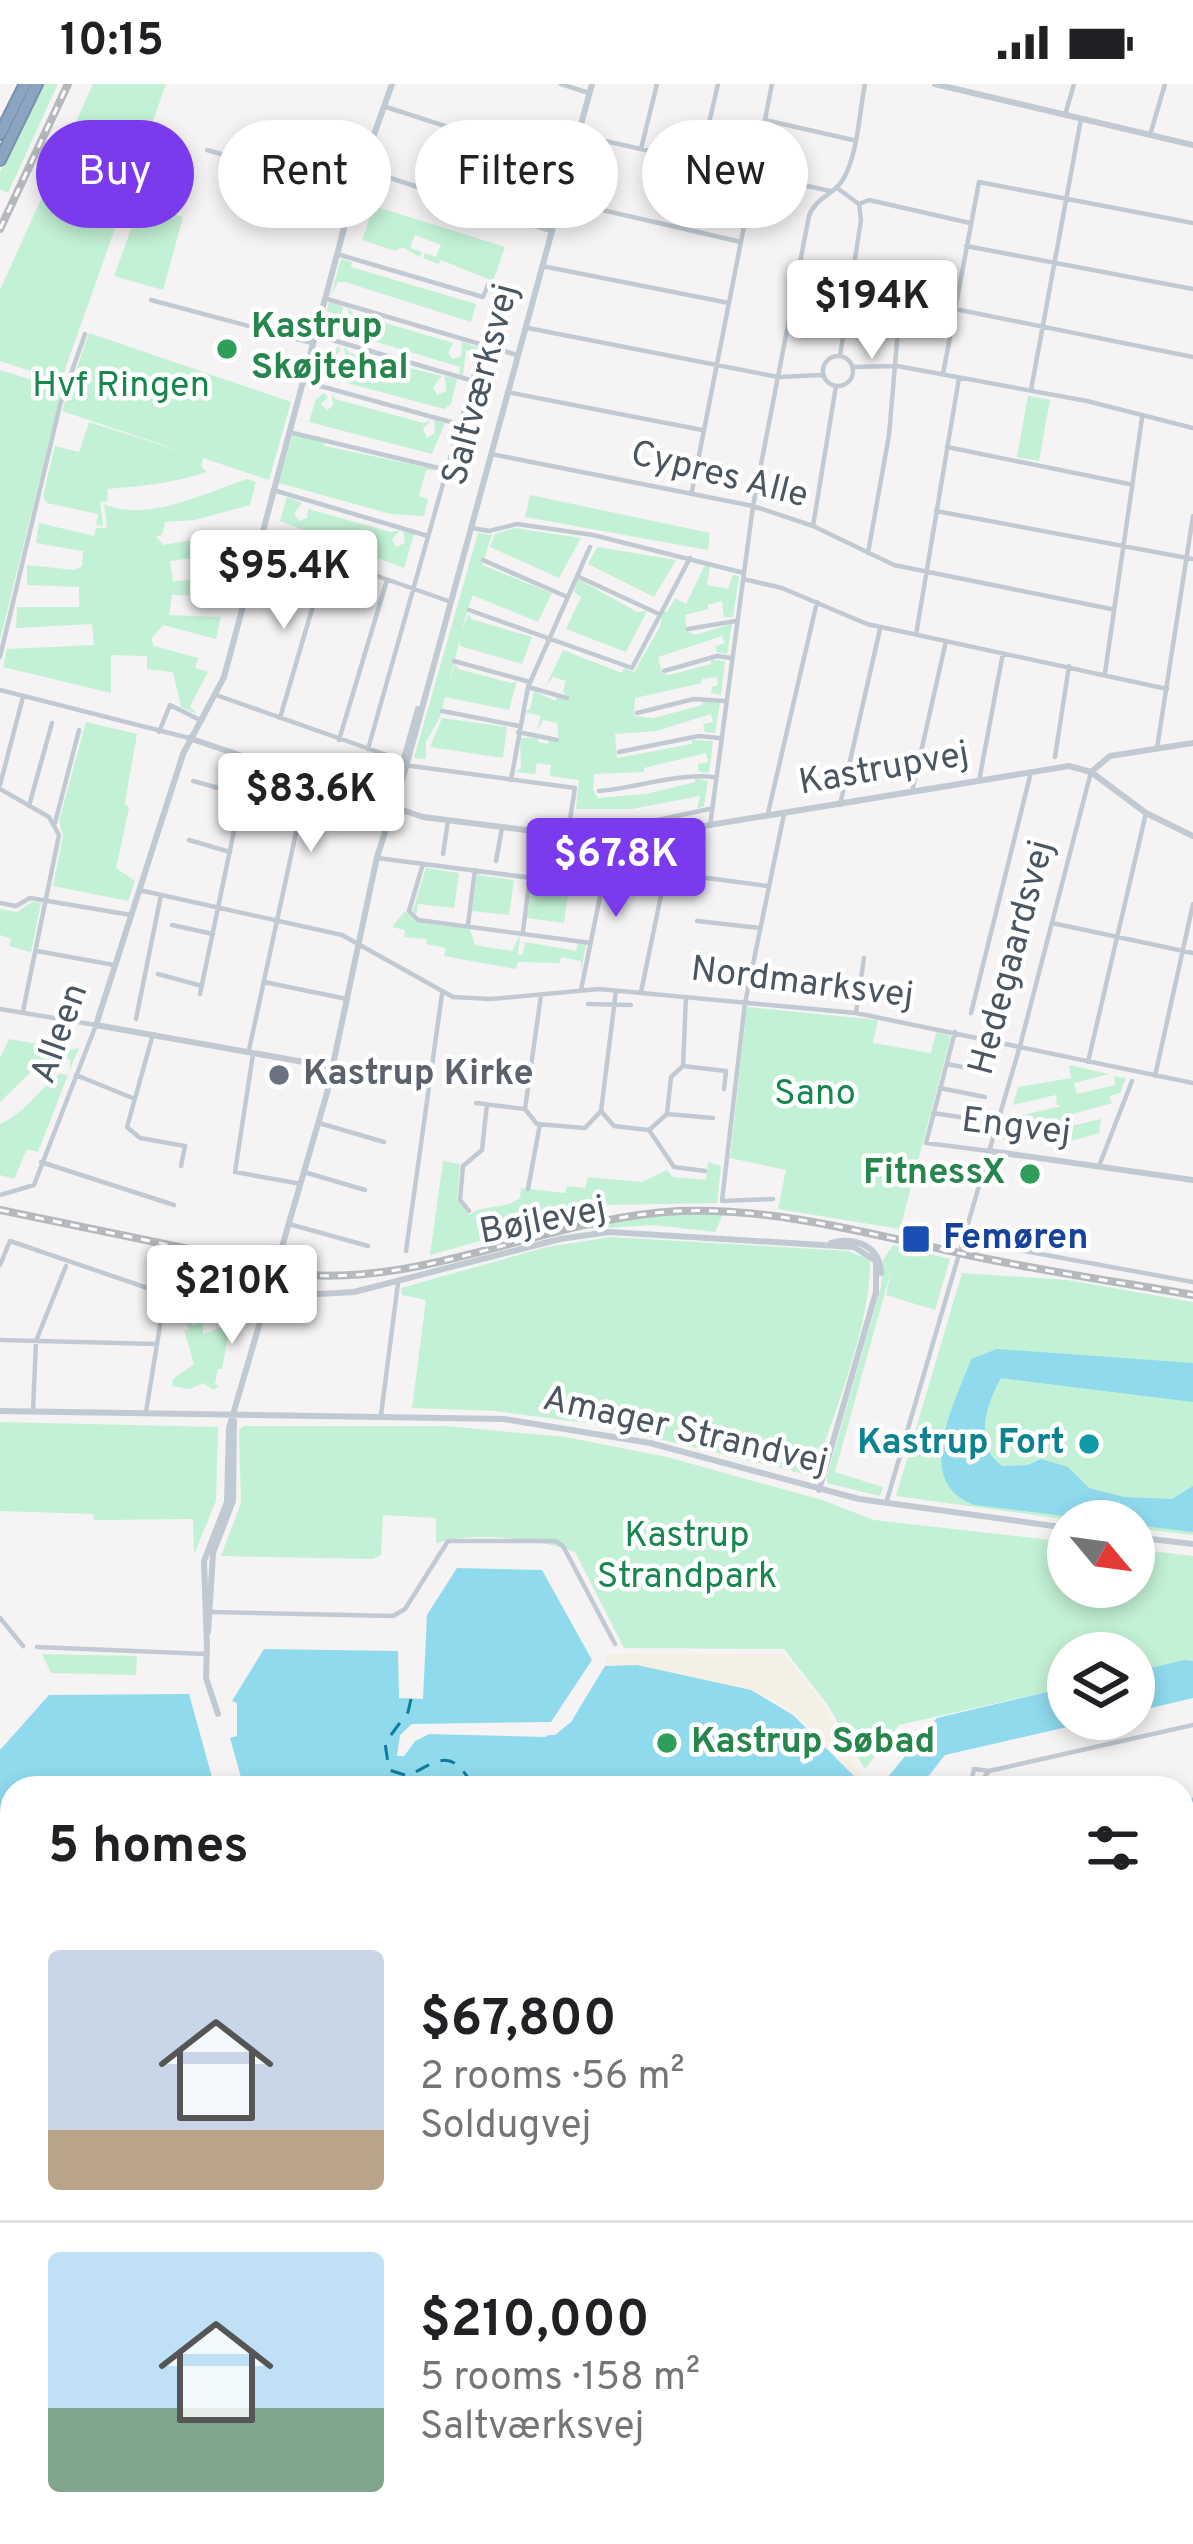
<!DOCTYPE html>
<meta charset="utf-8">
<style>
:root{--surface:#fff;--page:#f2f2f2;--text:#202124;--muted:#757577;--line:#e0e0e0;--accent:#7c3aed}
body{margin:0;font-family:Overpass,sans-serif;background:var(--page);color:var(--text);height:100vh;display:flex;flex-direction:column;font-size:45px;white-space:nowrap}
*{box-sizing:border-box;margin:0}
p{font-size:39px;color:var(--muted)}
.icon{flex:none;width:66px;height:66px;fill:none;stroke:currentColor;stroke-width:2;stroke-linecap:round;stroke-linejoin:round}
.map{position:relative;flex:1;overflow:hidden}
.side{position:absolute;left:0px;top:1692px;width:1194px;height:768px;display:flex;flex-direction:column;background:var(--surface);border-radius:36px 36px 0 0;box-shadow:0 6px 18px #0003}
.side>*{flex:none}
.guide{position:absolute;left:36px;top:36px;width:1122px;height:108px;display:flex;gap:24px}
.needle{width:78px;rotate:119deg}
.buttons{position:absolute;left:1047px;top:1416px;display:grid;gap:24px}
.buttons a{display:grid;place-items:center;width:108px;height:108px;border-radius:50%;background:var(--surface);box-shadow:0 6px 18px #0003;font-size:60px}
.price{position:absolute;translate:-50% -102px;padding:0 27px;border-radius:12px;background:#fff;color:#222;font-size:39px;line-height:78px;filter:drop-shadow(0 3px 6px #0008)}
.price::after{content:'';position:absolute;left:50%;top:72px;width:36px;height:27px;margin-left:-18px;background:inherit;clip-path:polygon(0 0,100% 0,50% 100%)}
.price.on{background:var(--accent);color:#fff}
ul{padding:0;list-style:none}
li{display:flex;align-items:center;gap:36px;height:300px;padding:0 48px}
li+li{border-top:3px solid var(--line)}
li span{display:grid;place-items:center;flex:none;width:336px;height:240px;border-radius:12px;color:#555}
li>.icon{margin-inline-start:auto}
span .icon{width:144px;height:144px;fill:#fffc;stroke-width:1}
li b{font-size:51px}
h2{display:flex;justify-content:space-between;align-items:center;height:144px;padding:0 48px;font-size:51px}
.tag{padding:0 42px;border-radius:54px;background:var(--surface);box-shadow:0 6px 18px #0003;font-size:42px;line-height:108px}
.tag.on{background:var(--accent);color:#fff}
.status{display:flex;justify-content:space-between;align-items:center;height:84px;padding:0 60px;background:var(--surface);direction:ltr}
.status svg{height:33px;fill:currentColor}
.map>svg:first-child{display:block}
.green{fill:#c3f1d5}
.sand{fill:#f5f0e5}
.water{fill:#90daee}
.pier{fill:#f5f3f3}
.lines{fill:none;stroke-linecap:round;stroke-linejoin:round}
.stream{stroke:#90daee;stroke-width:3}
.ferry{stroke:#0c7c9b;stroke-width:3;stroke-dasharray:15 12;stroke-linecap:butt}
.motorway-casing{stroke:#7690ad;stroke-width:14}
.minor{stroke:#c1cad2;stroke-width:4.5}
.tertiary{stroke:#c1cad2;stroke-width:6}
.motorway{stroke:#8ba5c1;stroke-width:10}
.rail-casing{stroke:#b5b8bd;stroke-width:8}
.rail{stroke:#fff;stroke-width:3;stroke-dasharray:9;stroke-linecap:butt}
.leisure-dot{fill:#2e9e5b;stroke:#fff;stroke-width:4.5}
.worship-dot{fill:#6b7280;stroke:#fff;stroke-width:4.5}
.transit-dot{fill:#1a4fb4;stroke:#fff;stroke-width:4.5}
.culture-dot{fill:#0f9aa8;stroke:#fff;stroke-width:4.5}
.labels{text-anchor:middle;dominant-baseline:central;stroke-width:9;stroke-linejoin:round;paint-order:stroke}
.leisure-label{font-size:36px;font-weight:bold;fill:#27864d;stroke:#fff;text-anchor:start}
.street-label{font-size:36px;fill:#4a5661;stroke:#fff}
.park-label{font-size:36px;fill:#17864f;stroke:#fff}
.worship-label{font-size:36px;font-weight:bold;fill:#5b616d;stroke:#fff;text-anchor:start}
.transit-label{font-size:36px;font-weight:bold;fill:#164399;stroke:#fff;text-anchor:start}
.culture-label{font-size:36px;font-weight:bold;fill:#0d838f;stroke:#fff;text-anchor:end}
</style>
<div class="status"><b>10:15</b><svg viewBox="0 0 49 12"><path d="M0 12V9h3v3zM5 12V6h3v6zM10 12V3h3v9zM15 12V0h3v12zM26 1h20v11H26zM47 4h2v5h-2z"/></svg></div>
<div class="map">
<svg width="1193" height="2460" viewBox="0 0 1193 2460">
<rect width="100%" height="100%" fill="#f5f3f3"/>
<path class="green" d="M44 0H58L8 109 0 105V88Z
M93 0H166L61 297 0 277V206Z
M140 120 183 133 163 206 114 192Z
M374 122 505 163 493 197 441 176 438 180 423 174 425 169 436 173 441 161 415 151 410 164 422 168 420 173 402 163 395 167 362 156Z
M341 175 352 178 351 183 476 220 471 238 345 198H338L331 212Z
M329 218 344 223 338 235 343 241 351 237 347 224 355 230 453 259 448 269 453 275 461 272 462 258 478 263 477 268 466 266 463 291 459 290 460 283 330 244 335 230 327 227Z
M89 249 291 318 269 396 203 374 201 382 207 388C173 399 143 402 108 405L107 417 100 418 103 442 96 441 98 430 47 419 43 412 55 362 79 368 89 338 199 373 62 327Z
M340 262V267L333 274 337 280 346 277 344 263 350 269 442 292 433 303 437 311 446 307 445 292 457 295 451 320 444 325 321 292 328 269Z
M0 286 62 305 0 556Z
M324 309 328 313 321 320 327 326 333 322 332 309 335 315 424 339 431 336 423 345 427 354 435 349 434 336 445 339 432 370 309 338 316 315Z
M1028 312 1050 316 1039 377 1017 373Z
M293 350 322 357 325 362 438 386H426L419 412 428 415 424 432 391 430 279 399Z
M247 395 256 398 250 421 195 436 165 438 162 451 156 452 163 461 243 447 238 468 170 477 173 497 231 494 226 512 172 511 169 531 221 533 216 555 163 541 151 555 154 562 198 574 195 584 208 588 190 622 197 630 181 623 173 588 147 585V572L111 571V609L3 583 7 565 94 561 92 540 16 544 17 523H79V503L27 501V481L75 486 82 482 83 467 36 459 39 439 94 452 96 444H107L104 420C148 439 204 409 247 395Z
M530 411 710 449 708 466 525 433Z
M287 413 302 419 294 429 299 437 307 434 308 425 391 448 400 446 392 455 396 463 405 459 403 447 414 450 404 484 280 437Z
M515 444 581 454 559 494 490 463 495 450Z
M478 449 492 451 461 547 469 529 471 535 532 553 522 580 460 562V556L440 633 426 658V675L414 674Z
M597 463 676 476 654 513 588 480Z
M482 481 552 509 538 538 472 511Z
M705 481 710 482 707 501 728 505 733 491 739 492 733 533H724L722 517 708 521V525L685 531 687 547 694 551 732 540 727 570 717 568 715 562 725 559 722 552 658 573 662 589 669 591 711 580V576L725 577 721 611 711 609 712 603 718 601 717 593 702 595V599L635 614 634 632 654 634 702 621 703 616 720 619 715 649 705 648 703 640 713 638 711 630 656 647 615 650 617 674 692 660V656L713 657 709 689 698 687V680L708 678 706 669 644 684V688L594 690 593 706 598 714 646 710 695 698V694L708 697 704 722 697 725 700 712 632 725H576L579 696 550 692 551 681 537 679 535 690 516 688 521 684 520 654H538V658L548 660 549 656 559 657 557 639 543 636 537 647 541 632 525 628 530 625 534 607 555 617 557 613 569 616 563 607 566 597 553 593 546 602 563 566 622 589 624 584 634 588 660 543 663 527 667 528 675 514 686 520Z
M578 495 637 528 647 527 626 568 566 545 581 513 574 508Z
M455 579 458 585 511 599 517 597 509 626 445 613Z
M442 634 507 643 503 674 430 663Z
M86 638 137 650 125 719 129 724 116 784 135 797 128 817 53 802 63 752 59 737Z
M426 784 459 789 454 824 418 820 416 831 413 826Z
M477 791 514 796 509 831 472 827Z
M532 798 569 804 564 839 527 834Z
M32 818 41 819 31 868 9 862 11 855 0 851V825L17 828Z
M405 827 417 838 470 845 475 861 512 867 520 851 518 871H523L525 858 576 867 578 859 586 860 581 888V877L561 873 560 879 518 878 516 885 444 872 446 864 426 860 427 855 404 853 405 846 392 843Z
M747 923 878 936 873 959 931 969 936 948 951 952 900 1145 778 1125 786 1086 730 1074Z
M9 955 72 966 79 964 70 985V975L39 980 0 1018V974Z
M1069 981 1109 990 1074 999 1077 1010 1115 1001 1114 992 1126 994 1120 1009 1109 1012 1112 1019 1062 1033 1063 1044 1101 1035 1099 1049 1060 1060 1059 1048 1052 1049 1050 1041 1006 1052 1007 1060 1003 1054 1009 1034 1062 1022 1057 1021 1056 1011 1013 1021 1018 1003 1071 994Z
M60 990 68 991 38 1068 27 1065 14 1095 0 1091V1040C27 1028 40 1003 60 990Z
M443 1077 460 1080 457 1116 469 1131C485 1119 503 1127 520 1114L521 1104 565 1109 567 1102 585 1104 588 1093 642 1098 667 1086 673 1093 706 1096 708 1078 721 1082 717 1119 608 1121 430 1171Z
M682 1129 723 1130 715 1148 654 1141 572 1146 624 1134Z
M611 1153 848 1167 870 1176C872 1236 833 1333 813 1392L601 1341 495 1327 412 1324 426 1216 402 1211 401 1204 547 1163Z
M893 1161 950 1175 935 1226 886 1211 892 1183 835 1388 883 1403 880 1412 827 1399V1392L881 1203 883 1176Z
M962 1189 1067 1196 1193 1218V1451L1134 1444V1437H1077L896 1412Z
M190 1237 193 1242 203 1238V1250L236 1238 227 1257 222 1285H218L215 1300 219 1302 214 1306 203 1299 190 1305 172 1302 173 1295 194 1280 184 1246H189L186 1238Z
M0 1338 218 1343 216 1417 194 1470 193 1435 94 1436 93 1430 0 1427Z
M244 1342H445L565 1353 667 1373 822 1416 874 1436 1068 1458V1503H1134V1465L1193 1472V1577L1134 1588V1569H1068V1603L899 1641 865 1685 827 1620 784 1565 624 1564 575 1468C543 1455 466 1446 436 1460V1434L383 1431 381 1471 373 1475 221 1472 241 1419 239 1346Z
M42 1570 137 1572 136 1591 51 1589Z"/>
<path class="sand" d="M607 1570H784L824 1621 860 1690 855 1696C833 1668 806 1633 773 1616 743 1602 638 1579 605 1582Z"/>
<path class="water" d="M997 1265 1193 1279V1318L1001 1294C986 1320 973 1362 1002 1382L1028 1381 1041 1375 1068 1383 1089 1404 1124 1413 1172 1415 1193 1402V1448L975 1421C910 1398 956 1318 971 1275Z
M457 1484 542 1486 592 1576 551 1638 412 1640 400 1651 397 1672H404L415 1657 429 1650 545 1653 571 1638 605 1582 637 1581 751 1606 793 1631 866 1704H432L436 1696 432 1691 418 1704H244L230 1654 237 1652V1619L232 1617 264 1565 398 1567 399 1614 423 1615 427 1531Z
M1184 1576 1193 1577V1614L1134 1628V1588Z
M1068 1603V1635H1102L945 1671 919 1704 882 1700 937 1634Z
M189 1610 215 1704H12V2448H1182V1856L1193 1860V2460H0V1666L49 1611Z"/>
<path class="pier" d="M606 1576 571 1638 555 1651 429 1650 415 1657 404 1672 408 1656 428 1644 554 1646Z"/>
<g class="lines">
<path class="stream" d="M1190 1721 1193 1715
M1182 1740 1188 1725"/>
<path class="ferry" d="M411 1615 408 1628 385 1659 389 1686 408 1692C440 1675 452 1663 474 1704
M514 2460V2448"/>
<defs>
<path id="motorway" d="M0 50 25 0
M0 76 37 0"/>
</defs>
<use href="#motorway" class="motorway-casing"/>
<path class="minor" d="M561 0 589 9
M386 23 569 82
M1065 31 1074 0
M765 36 853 56
M578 51 830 107
M1150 51 1165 0
M641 65 657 0
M207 66 352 107
M700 78 718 0
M363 85 551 147
M837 104 859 120 869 116 970 139
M559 116 741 158
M966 162 1193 205
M337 170 483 213 488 201 497 204
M855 178 891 186 902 199 889 351 868 469
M542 182 729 219
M327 215 517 271
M151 216 312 259
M955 225 1193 273
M528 244 778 293 823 291
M315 251 470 296
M823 287a15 15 0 1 1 30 0a15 15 0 1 1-30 0Z
M840 272 861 136 859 120
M853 283 897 282 1087 317 1193 344
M943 290 979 98 1193 139
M302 297 458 340
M1031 306 1081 35
M507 308 702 346
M289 348 447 386
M947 363 1129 400
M491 370 753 422 813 442 894 481 1111 525
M273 406 428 452
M692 407 772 0
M936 427 1193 475
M813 442 836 302
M472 444 489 447 517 440 593 451 744 489
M264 452 451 518
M483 476 565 512
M577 492 659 530
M743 495 782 504 867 540 1167 605
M469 526 632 584 690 474
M688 545 736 537
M916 551 959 294
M0 573 60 321 85 250
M454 577 530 598
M664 587 717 572 731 574
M1105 589 1142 334
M528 603 567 614
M0 606 189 654
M216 611 401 676
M442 627 519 642
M637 629 694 615 725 617
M280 634 327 474
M159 648 170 621 202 637
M518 648 557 656
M339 656 387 496
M1157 664 1193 432
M368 665 482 262
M619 668 699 652 719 654
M1055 673 1069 582
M404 681 575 704 567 753
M511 696 528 603 590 463
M193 697 284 722
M979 697 1003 569
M0 701 23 613
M0 705 49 733 59 751 23 927
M599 707C635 704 679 689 713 693
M912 708 946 557
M840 721 880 545
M29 722 52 639
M768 729 817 518
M570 738 634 741 709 725
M55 739 79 646
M710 742 753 422 809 132C815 114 832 112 842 97 858 72 859 29 865 0
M189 756 230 768
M443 770 448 737
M377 774 602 803
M496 777 502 744
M423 780 409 827 418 836 591 859
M707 794 767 802
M139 806 342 851 453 913 491 915 599 905 856 929 1193 999
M0 819 16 822 30 814 131 831
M697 837 760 844
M1052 839 1193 869
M468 840 475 786
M172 841 213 850
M523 847 530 793
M37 867 114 881
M158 890 202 902
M264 898 347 915
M581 906 611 759
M641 908 674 749
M200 910 249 675
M686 913 683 982 726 987 724 1005
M588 920 631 921
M0 925 96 941 34 1101 0 1111
M856 929 864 874
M971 929 1031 688
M136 935 161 811
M955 948 926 1059 989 1067
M153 950 127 1043 140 1054 185 1062 181 1082
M249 966 307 698
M253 970 235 1088 301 1100
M1088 978 1146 729
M947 980 993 989
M76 991 135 1015
M1155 992 1193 820
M940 1004 985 1013
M476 1019 525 1025 541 911
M525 1025 537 1040 585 1044 601 1027 614 1042 649 1046 667 1030 671 993 683 982
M601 1027 616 907
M933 1029 979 1036
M667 1030 713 1034
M319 1039 384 1058
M649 1046 674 1083 705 1087
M41 1078 174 1121
M1099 1082 1132 997
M304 1088 365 1106
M528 1105 540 1040
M773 1115 722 1117 745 919 784 730
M469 1127 460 1116 463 1082 482 1066 487 1020
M289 1140 368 1162
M964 1156 1193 1198
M406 1167 442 910
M0 1181 10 1157 165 1210
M167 1202 262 1233
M0 1256 157 1260
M33 1327 36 1257 66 1182
M146 1328 171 1174
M381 1331 398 1199
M887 1416 1020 962 1091 688
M212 1528 393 1532 405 1525 448 1457H555L563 1462 615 1560
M0 1534 23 1562
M37 1563 206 1570
M989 1687 982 1696 972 1695 974 1685 989 1687 1193 1641"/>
<path class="tertiary" d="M935 0 1193 61
M189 654 423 733 612 757 1069 682 1091 688 1146 729 1193 752
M1091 688 1110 672 1193 659
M391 721 418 625
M332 983 96 941 183 670 224 593 354 107 392 0
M989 1067 1193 1096
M831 1159C855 1152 880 1162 881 1189
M273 1203 319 1210 354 1208 560 1155 609 1148 854 1163 876 1177V1210
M0 1327 504 1335 650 1359 859 1415 1068 1444
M819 1406 876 1208
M1134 1453 1193 1460
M208 1548 213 1469 233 1417 234 1337
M207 1561 206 1594 218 1630
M207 1564 204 1477 227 1418 229 1344 327 1009 377 773 406 683 592 0"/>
<use href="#motorway" class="motorway"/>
<defs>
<path id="rail" d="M0 145 68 0
M0 1126 271 1182
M284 1189C420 1207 543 1134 679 1127 775 1123 874 1151 968 1171 1042 1187 1118 1198 1193 1211"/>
</defs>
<use href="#rail" class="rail-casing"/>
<use href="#rail" class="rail"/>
</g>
<g class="leisure-dot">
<circle cx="227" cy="265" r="12"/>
<circle cx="1030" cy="1090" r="12"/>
<circle cx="667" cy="1659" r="12"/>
</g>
<circle class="worship-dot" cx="279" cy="991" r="12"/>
<rect class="transit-dot" x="901" y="1140" width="30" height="30" rx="6"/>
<circle class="culture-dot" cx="1089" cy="1360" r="12"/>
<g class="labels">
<g class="leisure-label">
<text x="251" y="244">Kastrup<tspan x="251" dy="41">Skøjtehal</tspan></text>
<text x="1006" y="1090" text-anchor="end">FitnessX</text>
<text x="691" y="1659">Kastrup Søbad</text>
</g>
<g class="street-label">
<text transform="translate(482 301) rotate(-75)">Saltværksvej</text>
<text transform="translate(719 392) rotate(14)">Cypres Alle</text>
<text transform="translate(884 686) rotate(-10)">Kastrupvej</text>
<text transform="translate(1013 874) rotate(-75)">Hedegaardsvej</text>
<text transform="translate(802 900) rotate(7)">Nordmarksvej</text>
<text transform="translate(61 950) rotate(-70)">Alleen</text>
<text transform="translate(1016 1044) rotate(7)">Engvej</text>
<text transform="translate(543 1138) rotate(-11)">Bøjlevej</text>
<text transform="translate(685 1348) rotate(13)">Amager Strandvej</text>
</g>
<g class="park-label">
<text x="121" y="303">Hvf Ringen</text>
<text x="815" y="1011">Sano</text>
<text x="687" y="1453">Kastrup<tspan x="687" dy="41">Strandpark</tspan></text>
</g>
<g class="worship-label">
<text x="303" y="991">Kastrup Kirke</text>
</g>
<g class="transit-label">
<text x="943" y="1155">Femøren</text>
</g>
<g class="culture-label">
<text x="1065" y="1360">Kastrup Fort</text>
</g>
</g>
</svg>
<div class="buttons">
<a><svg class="needle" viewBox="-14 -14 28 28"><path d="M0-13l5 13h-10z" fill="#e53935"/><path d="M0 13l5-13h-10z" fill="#757577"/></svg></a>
<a><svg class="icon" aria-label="layers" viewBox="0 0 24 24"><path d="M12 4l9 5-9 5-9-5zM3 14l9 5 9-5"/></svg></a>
</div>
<b class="price" style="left:872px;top:278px">$194K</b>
<b class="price" style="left:284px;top:548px">$95.4K</b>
<b class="price" style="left:311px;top:771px">$83.6K</b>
<b class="price on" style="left:616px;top:836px">$67.8K</b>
<b class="price" style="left:232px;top:1263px">$210K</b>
<div class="guide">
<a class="tag on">Buy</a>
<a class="tag">Rent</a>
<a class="tag">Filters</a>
<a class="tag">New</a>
</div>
<section class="side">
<h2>5 homes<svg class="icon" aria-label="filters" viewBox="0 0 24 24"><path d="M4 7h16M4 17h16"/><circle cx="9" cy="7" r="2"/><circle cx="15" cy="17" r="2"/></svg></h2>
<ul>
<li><span style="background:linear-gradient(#c9d6e8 75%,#b9a48a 0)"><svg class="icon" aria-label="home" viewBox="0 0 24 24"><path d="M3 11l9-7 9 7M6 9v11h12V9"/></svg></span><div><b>$67,800</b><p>2 rooms · 56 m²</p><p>Soldugvej</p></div></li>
<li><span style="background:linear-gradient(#bfe0f5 65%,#7fa58c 0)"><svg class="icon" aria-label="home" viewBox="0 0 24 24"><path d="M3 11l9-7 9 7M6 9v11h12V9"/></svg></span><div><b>$210,000</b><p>5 rooms · 158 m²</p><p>Saltværksvej</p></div></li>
</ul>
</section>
</div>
